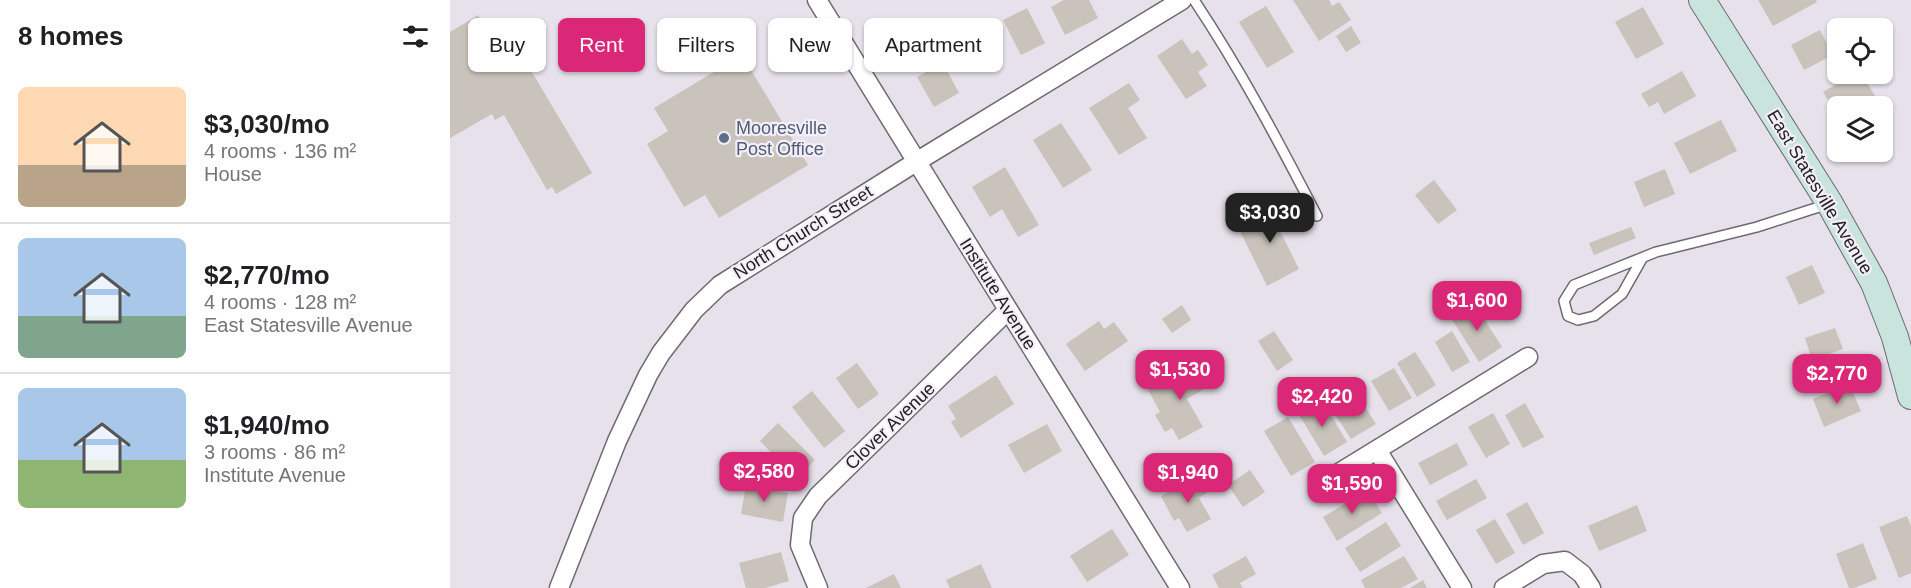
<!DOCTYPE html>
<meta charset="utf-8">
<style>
:root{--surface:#fff;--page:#f2f2f2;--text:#202124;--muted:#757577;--line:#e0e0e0;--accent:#db2777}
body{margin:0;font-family:Arial,sans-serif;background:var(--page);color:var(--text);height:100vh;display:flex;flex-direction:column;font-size:22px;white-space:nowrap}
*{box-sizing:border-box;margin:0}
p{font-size:20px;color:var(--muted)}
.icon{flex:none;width:33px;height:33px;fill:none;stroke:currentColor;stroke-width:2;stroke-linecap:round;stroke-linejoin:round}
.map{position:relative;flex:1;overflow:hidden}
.sheet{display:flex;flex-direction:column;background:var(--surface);width:450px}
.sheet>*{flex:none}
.guide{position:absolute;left:18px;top:18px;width:570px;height:54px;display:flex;gap:12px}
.tools{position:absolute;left:1377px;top:18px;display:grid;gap:12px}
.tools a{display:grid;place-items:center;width:66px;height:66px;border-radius:9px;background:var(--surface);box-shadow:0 2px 4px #0004;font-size:30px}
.price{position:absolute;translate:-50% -51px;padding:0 14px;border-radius:12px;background:var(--accent);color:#fff;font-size:20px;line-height:39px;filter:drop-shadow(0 2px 3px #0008)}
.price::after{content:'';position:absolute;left:50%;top:36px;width:18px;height:14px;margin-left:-9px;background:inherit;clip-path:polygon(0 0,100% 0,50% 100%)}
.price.selected{background:#222;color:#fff}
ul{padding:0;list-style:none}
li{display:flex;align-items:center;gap:18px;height:150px;padding:0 18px}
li+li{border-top:2px solid var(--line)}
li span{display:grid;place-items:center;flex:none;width:168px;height:120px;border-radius:9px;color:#555}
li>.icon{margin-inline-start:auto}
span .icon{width:72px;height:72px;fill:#fffc;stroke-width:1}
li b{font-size:26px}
h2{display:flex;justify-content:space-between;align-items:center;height:72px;padding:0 18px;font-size:26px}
.tag{padding:0 21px;border-radius:9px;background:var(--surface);box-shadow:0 2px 4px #0004;font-size:21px;line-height:54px}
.tag.selected{background:var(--accent);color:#fff}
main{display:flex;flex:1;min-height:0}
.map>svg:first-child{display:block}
.building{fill:#c9c3bb}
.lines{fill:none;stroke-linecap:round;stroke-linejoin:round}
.lane-casing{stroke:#6e6a72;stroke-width:12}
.street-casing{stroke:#6e6a72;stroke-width:21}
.secondary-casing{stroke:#6e6a72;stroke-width:28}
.lane{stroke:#fff;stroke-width:9}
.street{stroke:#fff;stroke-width:18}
.secondary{stroke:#c8e4dc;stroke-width:26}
.service-dot{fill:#5c6f8a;stroke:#f3eef8;stroke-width:2}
.labels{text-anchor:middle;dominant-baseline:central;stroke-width:4.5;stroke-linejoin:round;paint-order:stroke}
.service-label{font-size:18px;fill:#4e5e75;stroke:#f3eef8;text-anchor:start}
.street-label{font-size:18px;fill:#222023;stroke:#f3eef8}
</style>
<main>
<section class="sheet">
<h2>8 homes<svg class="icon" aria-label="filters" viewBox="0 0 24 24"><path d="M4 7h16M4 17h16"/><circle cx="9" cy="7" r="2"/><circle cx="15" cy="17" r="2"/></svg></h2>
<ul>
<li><span style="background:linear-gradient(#ffd9b3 65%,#b9a48a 0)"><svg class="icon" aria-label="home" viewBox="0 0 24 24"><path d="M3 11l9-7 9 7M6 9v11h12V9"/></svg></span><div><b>$3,030/mo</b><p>4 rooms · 136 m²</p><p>House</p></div></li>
<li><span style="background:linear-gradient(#a9c7e8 65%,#7fa58c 0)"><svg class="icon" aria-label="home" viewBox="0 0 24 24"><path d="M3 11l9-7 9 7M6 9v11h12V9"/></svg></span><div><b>$2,770/mo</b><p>4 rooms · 128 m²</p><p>East Statesville Avenue</p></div></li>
<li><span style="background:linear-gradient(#a9c7e8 60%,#8fb573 0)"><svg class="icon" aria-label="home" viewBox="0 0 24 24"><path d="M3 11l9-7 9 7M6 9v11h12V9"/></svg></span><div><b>$1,940/mo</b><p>3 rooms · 86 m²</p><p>Institute Avenue</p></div></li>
</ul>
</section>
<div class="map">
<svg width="1461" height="588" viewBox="0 0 1461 588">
<rect width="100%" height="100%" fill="#e6e1ea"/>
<path class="building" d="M614 0H639L648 18 615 35 601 7Z
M843 0H879L882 6 889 2 901 20 869 41Z
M1308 0H1366L1367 2 1323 26Z
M816 6 844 52 817 68 789 22Z
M1193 7 1214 44 1186 59 1165 22Z
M577 8 595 43 571 55 553 20Z
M28 15 55 61 70 52 142 173 106 194 102 187 97 190 54 115 45 120 42 114 0 138V32Z
M901 26 911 43 896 52 886 36Z
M1370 30 1383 55 1354 70 1341 45Z
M732 39 742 54 748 50 758 65 748 72 757 86 736 99 707 56Z
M292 55 358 165 269 218 255 195 234 207 197 144 218 131 204 108Z
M493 63 509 93 484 107 467 77Z
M1232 71 1246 96 1214 114 1208 102 1199 107 1191 94Z
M1404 74H1405L1411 84 1416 81 1431 106H1388V117L1373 92Z
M679 83 690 100 678 108 697 138 669 155 639 108Z
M1271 120 1287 151 1240 174 1224 143Z
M611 123 642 170 613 188 583 140Z
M555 167 589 225 568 237 552 209 540 217 522 187Z
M1215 169 1225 194 1194 207 1184 182Z
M984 180 1007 210 988 224 965 195Z
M837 203 845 219 828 227 849 269 817 286 788 227Z
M1181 227 1186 238 1144 255 1139 243Z
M1362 265 1375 293 1349 305 1336 277Z
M1024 303 1052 347 1029 362 1001 318Z
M732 305 741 320 722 333 712 319Z
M649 321 654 329 664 322 678 341 635 371 616 344Z
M1385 328 1393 349 1362 360 1355 338Z
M824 331 843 360 827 371 808 341Z
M1002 331 1020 362 1002 372 985 342Z
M965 352 986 385 967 397 947 363Z
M407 363 429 394 408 409 386 378Z
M754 365 764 383 737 399 753 427 729 440 722 428 715 432 705 415 710 412 697 388 721 375 725 381Z
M944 368 962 398 939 411 921 381Z
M546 375 564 404 511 438 501 422 506 419 498 406Z
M1399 384 1411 411 1374 427 1363 399Z
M362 391 395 431 374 448 342 407Z
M908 396 926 424 901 439 883 411Z
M871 399 897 442 874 456 848 413Z
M1075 403 1094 437 1073 448 1055 415Z
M1043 413 1060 444 1036 458 1018 427Z
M838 417 865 462 841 476 814 431Z
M328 423 365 460 340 485 329 475 336 468 310 441Z
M597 424 612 451 574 473 558 445Z
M1007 443 1018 465 980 485 968 463Z
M800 470 815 492 793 507 778 485Z
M748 476 757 493 749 498 761 519 737 532 729 518 724 521 711 496Z
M1026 479 1037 498 997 520 986 501Z
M296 485 338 493 333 522 291 514Z
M918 490 932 513 887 541 873 517Z
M1077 502 1094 533 1073 545 1056 514Z
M1187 505 1197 531 1149 551 1138 526Z
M1457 516 1461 526V573L1449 578 1429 527Z
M1045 519 1065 553 1046 564 1026 530Z
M936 522 951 546 910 572 895 548Z
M662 529 679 555 637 582 620 556Z
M1413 543 1427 579 1404 588H1399L1386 554Z
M331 552 339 581 315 588H296L289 563Z
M796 556 806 574 790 583 793 588H769L762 575Z
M954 556 968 579 951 588H915L911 580Z
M531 564 542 588H500L496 580Z
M444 574 451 588H416Z
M973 580 977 588H960Z"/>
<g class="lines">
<defs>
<path id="lane" d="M744 0C790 69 829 142 867 216
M1193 257 1172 294 1144 316 1128 320 1118 316 1114 301 1124 285 1206 252 1307 227 1378 204"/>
<path id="street" d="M367 0 730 588
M927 450 1012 588
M876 481 1078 357
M109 588 167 441 198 375 211 353 244 310 270 285 466 162 732 0
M368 588 350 545 353 518 368 496 558 310
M1054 588 1093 564 1115 561 1132 574 1141 588"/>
<path id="secondary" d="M1252 0 1380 204 1424 283 1445 337 1461 396"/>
</defs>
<use href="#lane" class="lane-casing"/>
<use href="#street" class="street-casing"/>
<use href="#secondary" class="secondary-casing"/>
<use href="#lane" class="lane"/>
<use href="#street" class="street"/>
<use href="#secondary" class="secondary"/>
</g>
<circle class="service-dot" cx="274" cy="138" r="6"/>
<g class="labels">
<g class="service-label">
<text x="286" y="128">Mooresville<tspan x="286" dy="21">Post Office</tspan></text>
</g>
<g class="street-label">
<text transform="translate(1370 192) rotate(59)">East Statesville Avenue</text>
<text transform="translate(353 232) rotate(-32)">North Church Street</text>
<text transform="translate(548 294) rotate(58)">Institute Avenue</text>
<text transform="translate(440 426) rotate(-44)">Clover Avenue</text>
</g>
</g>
</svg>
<div class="tools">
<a><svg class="icon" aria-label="locate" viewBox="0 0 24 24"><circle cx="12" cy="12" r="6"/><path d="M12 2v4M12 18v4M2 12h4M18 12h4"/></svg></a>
<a><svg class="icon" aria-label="layers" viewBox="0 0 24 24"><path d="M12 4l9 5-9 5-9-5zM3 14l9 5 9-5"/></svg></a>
</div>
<b class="price selected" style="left:820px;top:244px">$3,030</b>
<b class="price" style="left:1027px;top:332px">$1,600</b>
<b class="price" style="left:730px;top:401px">$1,530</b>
<b class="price" style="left:1387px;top:405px">$2,770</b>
<b class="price" style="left:872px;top:428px">$2,420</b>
<b class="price" style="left:314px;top:503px">$2,580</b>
<b class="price" style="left:738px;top:504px">$1,940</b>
<b class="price" style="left:902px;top:515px">$1,590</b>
<div class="guide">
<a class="tag">Buy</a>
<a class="tag selected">Rent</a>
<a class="tag">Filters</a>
<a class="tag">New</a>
<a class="tag">Apartment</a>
</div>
</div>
</main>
